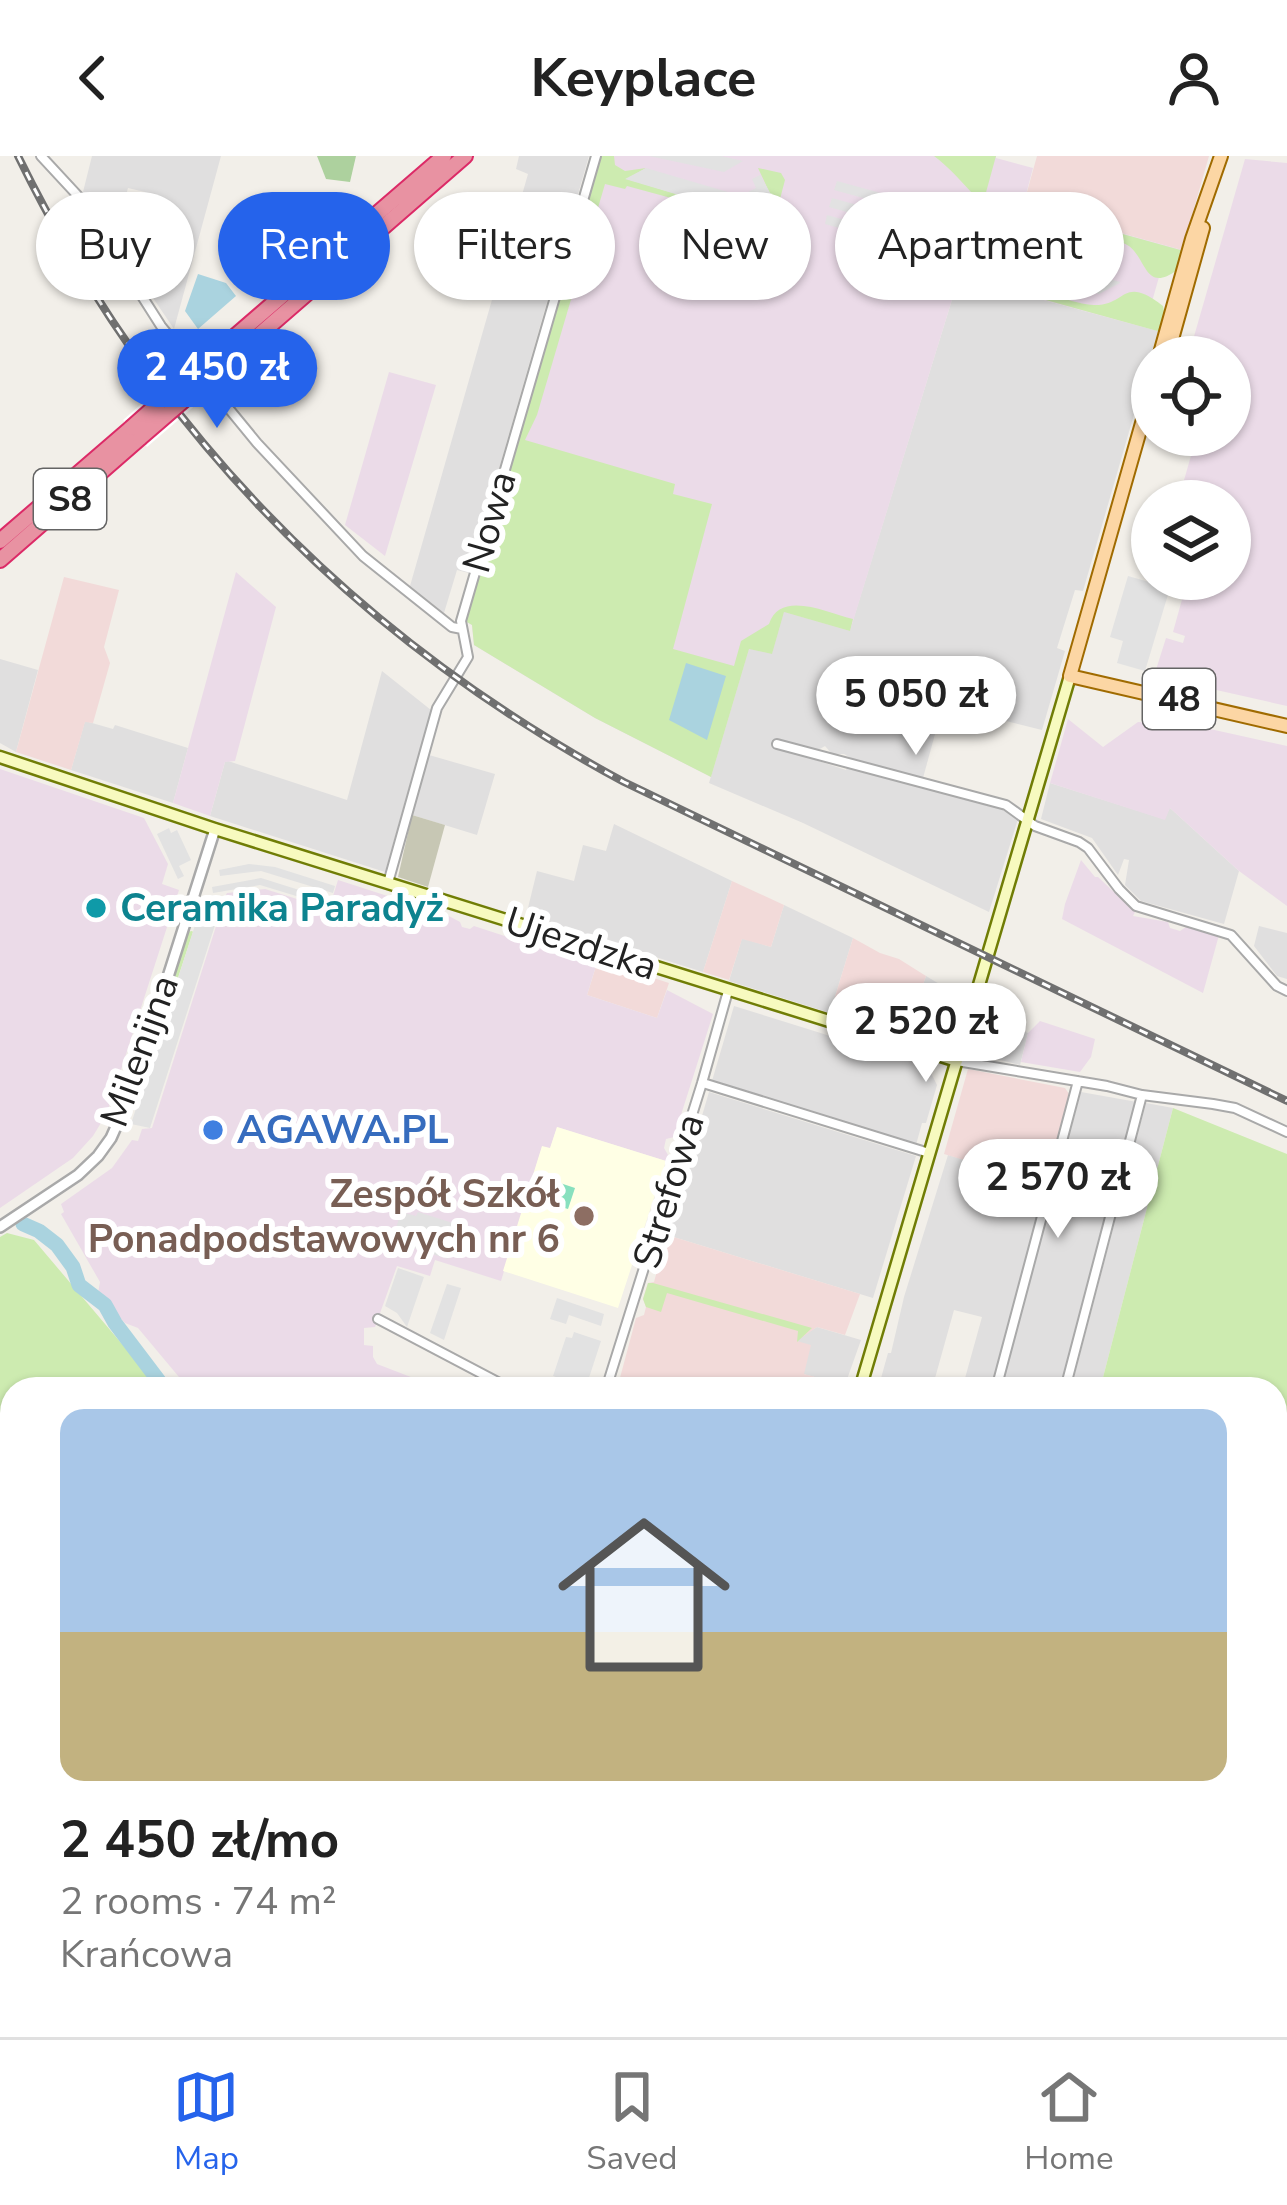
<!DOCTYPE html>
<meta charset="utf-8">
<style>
:root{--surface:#fff;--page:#f6f6f6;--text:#222;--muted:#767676;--line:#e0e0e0;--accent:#2563eb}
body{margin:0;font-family:"Nunito Sans",sans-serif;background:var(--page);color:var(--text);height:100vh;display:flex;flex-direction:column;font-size:45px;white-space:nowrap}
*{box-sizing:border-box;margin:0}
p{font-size:39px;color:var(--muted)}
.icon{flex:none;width:66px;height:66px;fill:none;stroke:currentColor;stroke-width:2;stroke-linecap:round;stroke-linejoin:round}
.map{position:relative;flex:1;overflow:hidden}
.details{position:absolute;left:0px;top:1221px;width:1287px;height:660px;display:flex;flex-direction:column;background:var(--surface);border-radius:36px 36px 0 0;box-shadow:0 3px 9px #0004}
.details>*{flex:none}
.guide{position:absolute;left:36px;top:36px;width:1215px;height:108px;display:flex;gap:24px}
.controls{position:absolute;left:1131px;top:180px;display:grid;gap:24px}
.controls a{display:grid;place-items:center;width:120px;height:120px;border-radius:50%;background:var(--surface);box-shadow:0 3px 9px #0004;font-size:60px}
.price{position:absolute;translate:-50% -102px;padding:0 27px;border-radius:42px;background:#fff;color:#222;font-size:39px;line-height:78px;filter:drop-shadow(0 3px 6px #0008)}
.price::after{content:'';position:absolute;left:50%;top:72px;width:36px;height:27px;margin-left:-18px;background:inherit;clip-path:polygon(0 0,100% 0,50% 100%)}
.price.current{background:var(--accent);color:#fff}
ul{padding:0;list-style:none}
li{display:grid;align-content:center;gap:24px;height:636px;padding:0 60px}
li+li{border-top:3px solid var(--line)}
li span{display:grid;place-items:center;height:372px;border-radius:24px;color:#555}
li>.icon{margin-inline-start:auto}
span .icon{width:216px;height:216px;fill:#fffc;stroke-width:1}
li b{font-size:51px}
.tag{padding:0 42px;border-radius:54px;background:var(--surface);box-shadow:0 3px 9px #0004;font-size:42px;line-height:108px}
.tag.current{background:var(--accent);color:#fff}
header{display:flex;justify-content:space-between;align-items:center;height:156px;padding:0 60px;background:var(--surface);font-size:54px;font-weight:700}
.menu{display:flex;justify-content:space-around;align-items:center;height:168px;border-top:3px solid var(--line);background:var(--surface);font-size:33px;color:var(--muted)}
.menu a{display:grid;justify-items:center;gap:6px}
.menu .current{color:var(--accent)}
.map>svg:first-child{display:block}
.residential{fill:#e0dfdf}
.commercial{fill:#f2dad9}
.industrial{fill:#ebdbe8}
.education{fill:#ffffe5}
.construction{fill:#c7c7b4}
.grass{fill:#cdebb0}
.forest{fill:#add19e}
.pitch{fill:#88e0be}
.parking{fill:#e2e2e2}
.water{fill:#aad3df}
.pier{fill:#fff}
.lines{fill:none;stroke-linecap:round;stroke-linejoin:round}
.river{stroke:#aad3df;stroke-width:15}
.minor-casing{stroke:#a9a9a9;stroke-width:12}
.tertiary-casing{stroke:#a9a9a9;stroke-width:14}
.secondary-casing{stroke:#707d05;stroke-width:15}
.primary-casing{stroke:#a06b00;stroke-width:16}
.motorway-casing{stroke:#dc2a67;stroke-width:18}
.minor{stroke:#fff;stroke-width:8}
.tertiary{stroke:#fff;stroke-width:9}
.secondary{stroke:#f7fabf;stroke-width:10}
.primary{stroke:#fcd6a4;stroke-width:12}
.motorway{stroke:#e892a2;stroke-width:14}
.rail-casing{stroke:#707070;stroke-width:8}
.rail{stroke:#fff;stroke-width:3;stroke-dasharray:9;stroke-linecap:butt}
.motorway-bridge-casing{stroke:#dc2a67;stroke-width:18;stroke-linecap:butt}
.motorway-bridge{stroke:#e892a2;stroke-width:14}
.culture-dot{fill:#0f9aa8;stroke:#fff;stroke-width:4.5}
.shop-dot{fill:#3f7fe0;stroke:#fff;stroke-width:4.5}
.education-dot{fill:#8d6e63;stroke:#fff;stroke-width:4.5}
.labels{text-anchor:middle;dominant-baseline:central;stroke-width:12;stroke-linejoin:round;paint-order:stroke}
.shield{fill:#fff;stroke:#646464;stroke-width:3}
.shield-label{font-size:36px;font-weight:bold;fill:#222}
.street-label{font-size:39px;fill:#222;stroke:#fff}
.culture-label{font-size:39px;font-weight:bold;fill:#0d838f;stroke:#fff;text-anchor:start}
.shop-label{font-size:39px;font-weight:bold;fill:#366cbe;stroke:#fff;text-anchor:start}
.education-label{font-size:39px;font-weight:bold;fill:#785e54;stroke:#fff;text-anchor:end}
</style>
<header><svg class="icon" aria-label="back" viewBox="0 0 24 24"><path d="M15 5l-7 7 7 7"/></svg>Keyplace<svg class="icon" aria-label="person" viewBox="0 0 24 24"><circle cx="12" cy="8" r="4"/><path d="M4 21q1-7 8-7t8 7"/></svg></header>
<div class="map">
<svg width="1287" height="1881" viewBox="0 0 1287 1881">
<rect width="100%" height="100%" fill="#f2efe9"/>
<path class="residential" d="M92 0H221L174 173 147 133 171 52 143 44 145 36 128 32 114 84 83 36Z
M519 0H589L469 417 457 414 444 457 410 430 528 18 516 13Z
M959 121 1158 175 1149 205 1145 208 1143 214 1146 217 1083 435 1075 434 1057 492 1065 495 1042 574 943 549 923 622 854 604 844 598H832L825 590 818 594 776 582 773 590 846 614 848 609 892 621 895 625 1005 652 1018 663 989 756 803 667 709 627 749 492 784 455 850 474Z
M0 503 38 514 16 596 0 587Z
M382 515 431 554 385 716 210 660 225 606 228 605 347 644Z
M85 565 113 573 115 569 188 592 173 647 71 614Z
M429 599 495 618 477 679 412 659Z
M1050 627 1164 663 1169 651 1239 715 1224 768 1141 745 1125 729 1129 704 1124 703 1118 719 1092 682 1041 663Z
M614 668 732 725 703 816 526 760 537 715 574 725 583 689 606 695Z
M784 749 853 782 830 857 729 825 742 782 771 791Z
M1259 770 1287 777V823L1277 820 1254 790Z
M926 820 941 829 924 887 905 881Z
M734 850 920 908 930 915 937 929 926 967H922L916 989 712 925Z
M979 859 1028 877 1020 909 969 896Z
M709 936 916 1000 873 1142 667 1079Z
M1081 936 1137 946 1060 1233H1001Z
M1146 947 1173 952 1100 1233H1071Z
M1003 984 1055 997 991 1233H962L982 1161 954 1154 932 1233H878L888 1197H891L904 1141 948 999 993 1012Z
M817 1171 861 1184 845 1229 803 1218 797 1183Z
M1275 1341H1287V1478L1275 1480Z
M1275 1675H1287V1773L1275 1777Z
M1287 1794V1881H1278L1275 1868V1797Z
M986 1869H1260L1263 1881H1005L1006 1874Z"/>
<path class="commercial" d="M1037 0H1209L1182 94 1023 50Z
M64 421 119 434 104 491 110 507 93 567 85 566 71 614 16 596Z
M732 725 784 749 771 791 742 783 729 824 703 816Z
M853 782 880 797 899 803 926 820 911 864 872 849 870 852 861 850 856 865 830 857Z
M598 804 669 827 657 862 587 839Z
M968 913 1065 932 1069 938 1055 997 1003 984 994 1013 944 998Z
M667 1079 860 1138 845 1179 817 1171 797 1185 811 1189 804 1218 845 1229 843 1233H617L636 1162 644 1159 646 1151 643 1143 648 1127 654 1126Z
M387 1869H488L487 1879 479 1881H386Z"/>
<path class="industrial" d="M599 0H996V2L1033 12 1023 50 1182 94 1159 121 1153 142 1158 175 959 121 850 475 784 456 772 498 749 493 711 621 595 562 474 489 472 469 465 465Z
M1245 3 1287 7V550L1154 520 1166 482 1183 487 1185 480 1173 476 1186 429 1166 423H1230V345H1178L1197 279H1230V201H1193V184Z
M389 216 436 229 385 400 345 369Z
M236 416 276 451 235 605 225 606 210 660 173 647Z
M1068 563 1103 591 1138 566 1192 569 1287 590V750L1239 715 1170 652 1165 664 1050 627Z
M0 613 144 662 168 708 162 728 179 734 107 957 93 980 73 1002 0 1052Z
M1081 704 1095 721H1098L1135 756 1133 760 1168 766 1170 772 1180 775 1186 771 1219 779 1203 837 1062 763 1065 748Z
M338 724 434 755 435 761 443 763 447 759 460 766 462 771 470 773 474 770 596 810 587 839 657 862 667 834 713 858 674 981 666 983 664 992 668 999 666 1005 557 971 550 993 542 991 501 1125 435 1104 430 1120 397 1110 375 1171 364 1172V1189L373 1190V1201L377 1208 442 1233H189L138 1172 125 1167 98 1137 100 1126 61 1058 64 1056 61 1048 112 1012 132 984 138 985 142 973 152 972 218 764 213 761 227 737 265 733 329 753Z
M1040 865 1095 883 1091 901 1080 916 1021 906 1028 877Z"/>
<path class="education" d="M557 971 666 1005 618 1152 503 1115 542 990 550 992Z"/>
<path class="construction" d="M412 659 445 669 428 731 398 721Z"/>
<path class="grass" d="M599 0H614L615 9 625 15 646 12 627 23 716 50 740 40 752 60 767 51 764 47 772 42 758 12 781 17 785 24 776 58 763 67 627 30 625 33 605 28 537 259 525 284 675 328 673 338 712 348 673 493 734 510 741 485 769 468C780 433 828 457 853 463L850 475 784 456 772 498 749 493 711 621 595 562 474 489 472 469 465 465Z
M934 0H996L985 40 1184 95 1177 114C1142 140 1147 95 1123 87 1107 81 1086 74 1069 72 1053 71 1042 86 1025 79 987 63 966 24 934 0Z
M963 51 1019 92C1022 102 1020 111 1024 120 1030 133 1078 149 1094 149 1127 150 1122 118 1163 150L1165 160 1161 176 970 123H954L935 116 936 111H946Z
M192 775 193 776 155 892 157 872 187 776Z
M1173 952 1287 998V1262L1275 1301V1233H1100Z
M7 1077 34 1084 160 1233H12V1555L0 1551V1081Z
M648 1127H653L812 1172 797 1186 798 1175 667 1137 661 1156 646 1151 643 1143Z
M0 1570 12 1574V1867L0 1870Z
M29 1869H387L386 1881H32Z
M570 1869H665L661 1881H559Z
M817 1869H985L1007 1875 1005 1881H815Z"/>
<path class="forest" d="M317 0H356L350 26 326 23Z"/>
<path class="pitch" d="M539 1020 575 1032 568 1053 532 1042Z"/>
<path class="parking" d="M649 0H721L743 5 724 16Z
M646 12 738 39 716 50 625 23Z
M760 19 773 42 765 47 768 52 752 61 740 40 756 32 752 23Z
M837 25 917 47 914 56 834 34Z
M832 42 912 64 910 74 829 51Z
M827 59 907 81 905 91 825 68Z
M1066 79 1119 94 1096 106 1046 88Z
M1068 110 1120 126V127L1099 138 1046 121Z
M1128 420 1170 432 1145 515 1117 507 1123 485 1110 481Z
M169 672 171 677 177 674 191 704 179 710 184 720 178 723 157 678Z
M249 708 275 711 335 730 333 737 261 715 220 720 219 714Z
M261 722 331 744 329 750 260 729 213 737 212 731Z
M198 760 216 766 150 972 131 968Z
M401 1056 416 1060 418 1056 459 1069 448 1103 392 1085Z
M398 1112 424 1121 407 1171 397 1157 385 1150Z
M447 1128 461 1132 444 1184 430 1177Z
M557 1142 604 1158 601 1170 569 1159 566 1168 550 1163Z
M574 1176 601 1185 586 1231 553 1220 566 1181 572 1182Z"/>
<path class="water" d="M198 118 226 127 236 140 198 173 185 155Z
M686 507 726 520 707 584 669 564Z
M0 1442 12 1447V1544L0 1540Z"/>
<path class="pier" d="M196 200 220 228 147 291 123 264Z"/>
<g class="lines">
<path class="river" d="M23 1068 39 1075 57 1089 73 1111 79 1129 105 1149 115 1167 165 1233
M1275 1501 1287 1498
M0 1555 12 1559"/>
<defs>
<path id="minor" d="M41 0 79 41 161 170 257 287 363 400 452 471 462 473
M777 588 1006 649 1035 670 1079 686 1088 692 1119 733 1136 750 1231 779 1277 830 1287 835
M388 727 437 552 468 501 461 465 596 0
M957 905 1107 930 1142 939 1213 948 1235 952 1287 976
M703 927 929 997
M378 1163 511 1233
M606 1233 702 927 728 835
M996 1233 1078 925
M1065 1233 1142 939
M1275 1334 1287 1333
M1275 1786 1287 1783
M1268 1869 1271 1881
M510 1881 557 1869"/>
<path id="tertiary" d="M0 1071 78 1019 98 1000 111 982 131 937 215 673"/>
<path id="secondary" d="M0 601 215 673 957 905
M860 1233 1070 520
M675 1881 678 1869"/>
<path id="primary" d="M1159 201 1192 83 1221 0
M1167 201 1203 72
M1152 232 1070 520 1287 570"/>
<path id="motorway" d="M203 208 444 0
M213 219 465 0
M0 385 131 272
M0 404 140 282"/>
</defs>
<use href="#minor" class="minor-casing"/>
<use href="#tertiary" class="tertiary-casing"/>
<use href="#secondary" class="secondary-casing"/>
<use href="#primary" class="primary-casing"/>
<use href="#motorway" class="motorway-casing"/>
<use href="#minor" class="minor"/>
<use href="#tertiary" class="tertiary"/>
<use href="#secondary" class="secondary"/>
<use href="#primary" class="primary"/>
<use href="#motorway" class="motorway"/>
<defs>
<path id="rail" d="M18 0C152 274 356 482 624 626L1287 945"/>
</defs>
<use href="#rail" class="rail-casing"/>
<use href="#rail" class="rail"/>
<defs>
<path id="motorway-bridge" d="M131 272 203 208
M140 282 213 219"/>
</defs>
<use href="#motorway-bridge" class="motorway-bridge-casing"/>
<use href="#motorway-bridge" class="motorway-bridge"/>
</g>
<circle class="culture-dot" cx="96" cy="752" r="12"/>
<circle class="shop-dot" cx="213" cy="974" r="12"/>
<circle class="education-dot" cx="584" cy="1060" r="12"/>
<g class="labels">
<g class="shield">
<rect x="34" y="313" width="72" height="60" rx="9"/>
<rect x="1143" y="513" width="72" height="60" rx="9"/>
</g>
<g class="shield-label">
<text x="70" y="343">S8</text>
<text x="1179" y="543">48</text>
</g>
<g class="street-label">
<text transform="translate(490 366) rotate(-74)">Nowa</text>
<text transform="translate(581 788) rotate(18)">Ujezdzka</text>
<text transform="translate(140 895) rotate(-70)">Milenijna</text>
<text transform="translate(669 1035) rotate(-73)">Strefowa</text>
</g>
<g class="culture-label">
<text x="120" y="752">Ceramika Paradyż</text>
</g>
<g class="shop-label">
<text x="237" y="974">AGAWA.PL</text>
</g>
<g class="education-label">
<text x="560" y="1038">Zespół Szkół<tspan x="560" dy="45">Ponadpodstawowych nr 6</tspan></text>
</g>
</g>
</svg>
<div class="controls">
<a><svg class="icon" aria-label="locate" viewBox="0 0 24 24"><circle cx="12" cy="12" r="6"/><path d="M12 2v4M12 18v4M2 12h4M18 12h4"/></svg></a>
<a><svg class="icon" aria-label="layers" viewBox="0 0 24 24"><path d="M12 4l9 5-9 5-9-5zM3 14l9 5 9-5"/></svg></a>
</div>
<b class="price current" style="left:217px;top:275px">2 450 zł</b>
<b class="price" style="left:916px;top:602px">5 050 zł</b>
<b class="price" style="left:926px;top:929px">2 520 zł</b>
<b class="price" style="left:1058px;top:1085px">2 570 zł</b>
<div class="guide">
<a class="tag">Buy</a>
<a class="tag current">Rent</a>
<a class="tag">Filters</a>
<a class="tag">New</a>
<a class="tag">Apartment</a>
</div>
<section class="details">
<ul>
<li><span style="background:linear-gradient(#a9c7e8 60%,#c2b280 0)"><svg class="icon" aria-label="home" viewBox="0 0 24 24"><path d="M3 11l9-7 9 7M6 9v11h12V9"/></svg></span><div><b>2 450 zł/mo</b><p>2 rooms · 74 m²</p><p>Krańcowa</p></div></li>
</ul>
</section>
</div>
<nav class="menu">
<a class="current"><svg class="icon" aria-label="map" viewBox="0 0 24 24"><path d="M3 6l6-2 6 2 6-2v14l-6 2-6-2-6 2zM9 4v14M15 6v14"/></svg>Map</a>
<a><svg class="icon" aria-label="saved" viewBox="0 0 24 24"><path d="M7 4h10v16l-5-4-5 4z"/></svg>Saved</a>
<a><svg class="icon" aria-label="home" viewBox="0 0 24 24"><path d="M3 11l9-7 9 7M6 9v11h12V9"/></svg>Home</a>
</nav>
